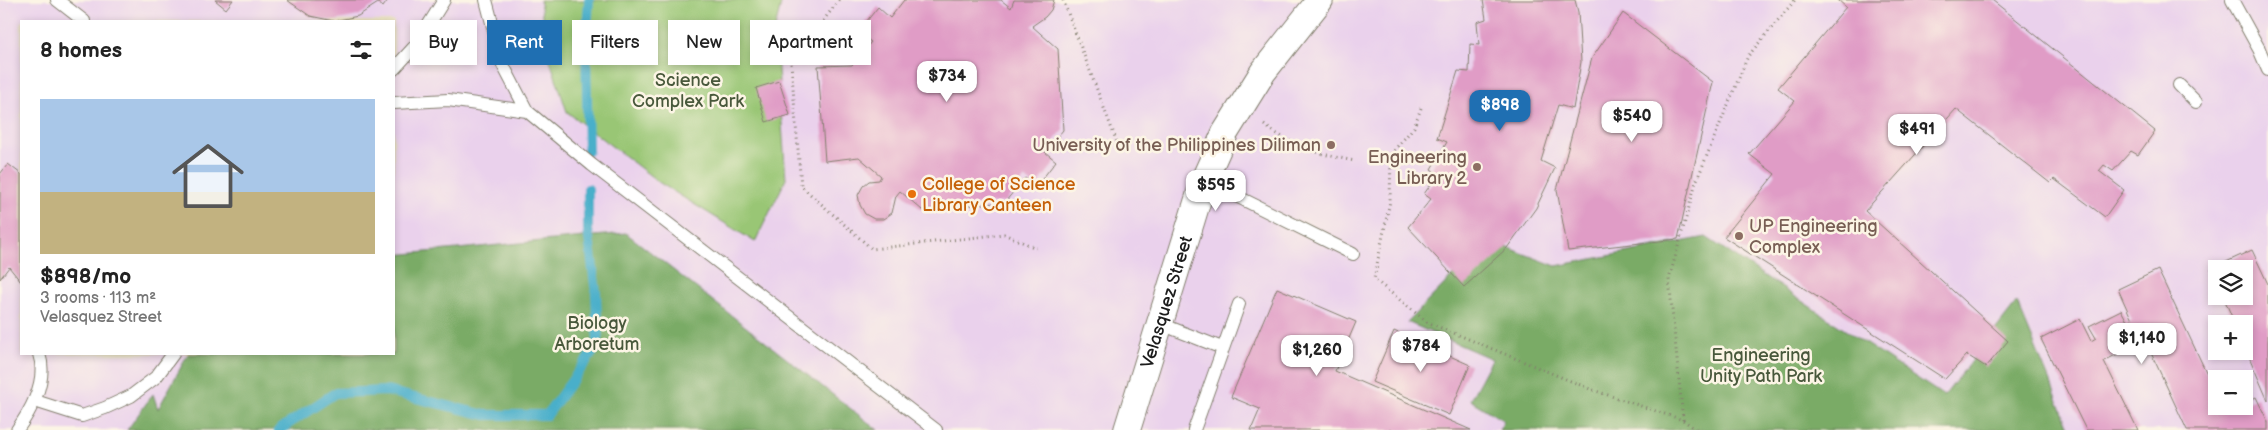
<!DOCTYPE html>
<meta charset="utf-8">
<style>
:root{--surface:#fff;--page:#f2f2f2;--text:#222;--muted:#767676;--line:#e0e0e0;--accent:#1f6fb2}
body{margin:0;font-family:"Balsamiq Sans",sans-serif;background:var(--page);color:var(--text);height:100vh;display:flex;flex-direction:column;font-size:19px;white-space:nowrap}
*{box-sizing:border-box;margin:0}
p{font-size:16px;color:var(--muted)}
.icon{flex:none;width:28px;height:28px;fill:none;stroke:currentColor;stroke-width:2;stroke-linecap:round;stroke-linejoin:round}
.map{position:relative;flex:1;overflow:hidden}
.panel{position:absolute;left:20px;top:20px;width:375px;height:335px;display:flex;flex-direction:column;background:var(--surface);border-radius:0px;box-shadow:0 2px 8px #0003}
.panel>*{flex:none}
.guide{position:absolute;left:410px;top:20px;width:475px;height:45px;display:flex;gap:10px}
.buttons{position:absolute;left:2208px;top:260px;display:grid;gap:10px}
.buttons a{display:grid;place-items:center;width:45px;height:45px;border-radius:0px;background:var(--surface);box-shadow:0 2px 8px #0003;font-size:25px}
.price{position:absolute;translate:-50% -42px;padding:0 11px;border-radius:10px;background:#fff;color:#222;font-size:16px;line-height:32px;filter:drop-shadow(0 1px 2px #0008)}
.price::after{content:'';position:absolute;left:50%;top:30px;width:15px;height:11px;margin-left:-8px;background:inherit;clip-path:polygon(0 0,100% 0,50% 100%)}
.price.selected{background:var(--accent);color:#fff}
ul{padding:0;list-style:none}
li{display:grid;align-content:center;gap:10px;height:265px;padding:0 20px}
li+li{border-top:1px solid var(--line)}
li span{display:grid;place-items:center;height:155px;border-radius:0px;color:#555}
li>.icon{margin-inline-start:auto}
span .icon{width:90px;height:90px;fill:#fffc;stroke-width:1}
li b{font-size:21px}
h2{display:flex;justify-content:space-between;align-items:center;height:60px;padding:0 20px;font-size:21px}
.pill{padding:0 18px;border-radius:0px;background:var(--surface);box-shadow:0 2px 8px #0003;font-size:18px;line-height:45px}
.pill.selected{background:var(--accent);color:#fff}
.map>svg:first-child{display:block}
.built{fill:#ead1ec;fill-rule:evenodd}
.green{fill:#99c674;stroke:#5a7148}
.forest{fill:#7aab66;stroke:#4b6441}
.lines{fill:none;stroke-linecap:round;stroke-linejoin:round}
.stream{stroke:#4aafca;stroke-width:10}
.building{fill:#e09cc6}
.lane-casing{stroke:#837f6e;stroke-width:14}
.street-casing{stroke:#837f6e;stroke-width:28}
.path{stroke:#837f6e;stroke-width:3;stroke-dasharray:1 4;stroke-linecap:butt}
.lane{stroke:#fff;stroke-width:12}
.street{stroke:#fff;stroke-width:26}
.education-dot{fill:#8d6e63;stroke:#fcf5e5;stroke-width:2}
.food-dot{fill:#e8710a;stroke:#fcf5e5;stroke-width:2}
.labels{text-anchor:middle;dominant-baseline:central;stroke-width:5;stroke-linejoin:round;paint-order:stroke}
.park-label{font-size:18px;fill:#48583b;stroke:#fcf5e5}
.education-label{font-size:18px;fill:#785e54;stroke:#fcf5e5;text-anchor:end}
.food-label{font-size:18px;fill:#c56008;stroke:#fcf5e5;text-anchor:start}
.street-label{font-size:18px;fill:#1c1c1c;stroke:#fcf5e5}
</style>
<div class="map">
<svg width="2268" height="430" viewBox="0 0 2268 430">
<rect width="100%" height="100%" fill="#fcf5e5"/>
<filter id="ink" filterUnits="userSpaceOnUse"><feTurbulence type="fractalNoise" baseFrequency=".02" numOctaves="2"/><feDisplacementMap in="SourceGraphic" scale="10" xChannelSelector="R" yChannelSelector="G"/><feConvolveMatrix kernelMatrix="1 2 1 2 8 2 1 2 1" color-interpolation-filters="sRGB"/></filter>
<filter id="wash" filterUnits="userSpaceOnUse"><feTurbulence type="fractalNoise" baseFrequency=".0096" numOctaves="4" result="noise"/><feDisplacementMap in="SourceGraphic" scale="20" xChannelSelector="R" yChannelSelector="G"/><feGaussianBlur stdDeviation="1.12" result="paint"/><feColorMatrix in="noise" values="0 0 0 0 0 0 0 0 0 0 0 0 0 0 0 0 0 1.4 0 .05"/><feComposite in="paint" operator="in"/></filter>
<g filter="url(#wash)">
<rect width="100%" height="100%" fill="#eae2c0"/>
<path class="built" d="M0 0H2268V430H0ZM21 21H394V354H21ZM2216 269H2244V296H2216ZM2216 324H2244V351H2216ZM2216 379H2244V406H2216Z"/>
<path class="green" d="M540 0H782L775 28 786 179 755 242 660 183 567 112 547 51Z"/>
<path class="forest" d="M626 233 878 430H127L153 394 158 409 188 354H394V255Z
M1706 237 1944 396 2017 302 2070 430H1499L1504 421 1470 400 1492 359 1407 322 1488 240 1556 266Z"/>
<g class="lines">
<path class="stream" d="M588 151 586 47 589 0
M279 430 335 393 387 391 485 415H547L598 345 596 293 588 230V189"/>
</g>
<g id="blocks">
<path class="building" d="M215 0H233L226 9Z
M287 0H388L383 7 378 3 358 16 334 21 310 16Z
M904 0H1001L1011 8 1014 0H1054L1051 10 1045 17 1032 26 1058 49 1063 130 1045 152 1056 161 1036 187 1025 178 1005 202 922 210 900 191 896 196 892 213 883 219H874L865 214 860 205 858 195 863 186 869 181 879 180 881 176 859 157 825 161 818 66 852 65 871 42 858 32 878 7 890 18Z
M1483 0H1575L1578 12 1581 62 1573 109 1558 105 1541 161 1555 168 1536 208 1507 248 1464 287 1408 227 1431 199 1424 194 1438 174 1431 169 1447 142 1437 138 1458 71 1469 72 1470 44 1479 45 1477 22 1486 19Z
M1838 0H1992L2155 131 2138 155 2131 151 2113 171 2104 165 2099 171 2124 190 2105 217 2054 179 2050 183 1956 109 1865 211 2008 341 1986 367 1967 355 1945 379 1724 237 1775 174 1749 154 1795 101 1778 88 1846 7Z
M1623 13 1713 82 1678 239 1568 251 1557 190 1592 58Z
M779 81 790 115 766 122 756 88Z
M8 164 21 174V282L9 267 0 279V174Z
M2252 250 2268 284V401L2244 345V324H2235L2223 296H2244V269H2216V281L2211 269Z
M2158 270 2216 393V406H2223L2225 411 2236 406H2244V403L2256 397 2268 422V430H2187L2145 340 2104 361 2138 430H2086L2041 339 2080 319 2091 341 2096 338 2089 326 2121 310 2128 323 2132 320 2118 289Z
M1277 288 1356 322 1335 371 1471 430H1251L1260 409 1231 397Z
M1394 331 1470 365 1449 415 1372 382Z"/>
</g>
</g>
<g filter="url(#ink)">
<use href="#blocks" fill-opacity="0" stroke="#837f6e" stroke-width="1"/>
<g class="lines">
<defs>
<path id="lane" d="M57 0 84 21
M486 0 503 65 527 111 592 165 936 430
M2232 0 2259 49 2268 70
M394 69 416 45 444 0
M2179 85 2196 102
M394 103 448 100 527 111
M1204 180 1353 254
M1161 324 1222 348
M35 401 82 416 105 408 131 396 156 377 173 354
M17 430C32 409 48 380 39 354
M1194 430 1239 304"/>
<g id="street">
<path id="s1" d="M1127 430 1204 180 1225 133 1263 72 1320 0"/>
</g>
</defs>
<use href="#lane" class="lane-casing"/>
<use href="#street" class="street-casing"/>
<path class="path" d="M839 0 791 63 801 186 872 249 1004 234 1036 248
M1063 0 1118 145
M1421 108 1414 127 1391 154 1390 201 1374 279 1427 322 1590 389 1683 420 1697 430
M1264 125C1296 148 1318 154 1355 161
M1683 420 1669 279 1696 182 1748 56 1795 0"/>
<use href="#lane" class="lane"/>
<use href="#street" class="street"/>
</g>
</g>
<g class="education-dot">
<circle cx="1331" cy="145" r="5"/>
<circle cx="1477" cy="167" r="5"/>
<circle cx="1739" cy="236" r="5"/>
</g>
<circle class="food-dot" cx="912" cy="194" r="5"/>
<g class="labels">
<g class="park-label">
<text x="688" y="80">Science<tspan x="688" dy="21">Complex Park</tspan></text>
<text x="597" y="323">Biology<tspan x="597" dy="21">Arboretum</tspan></text>
<text x="1761" y="355">Engineering<tspan x="1761" dy="21">Unity Path Park</tspan></text>
</g>
<g class="education-label">
<text x="1321" y="145">University of the Philippines Diliman</text>
<text x="1467" y="157">Engineering<tspan x="1467" dy="21">Library 2</tspan></text>
<text x="1749" y="226" text-anchor="start">UP Engineering<tspan x="1749" dy="21">Complex</tspan></text>
</g>
<g class="food-label">
<text x="922" y="184">College of Science<tspan x="922" dy="21">Library Canteen</tspan></text>
</g>
<g class="street-label">
<text stroke="none"><textPath href="#s1" startOffset="134">Velasquez Street</textPath></text>
</g>
</g>
</svg>
<div class="buttons">
<a><svg class="icon" aria-label="layers" viewBox="0 0 24 24"><path d="M12 4l9 5-9 5-9-5zM3 14l9 5 9-5"/></svg></a>
<a>+</a>
<a>−</a>
</div>
<b class="price" style="left:947px;top:103px">$734</b>
<b class="price selected" style="left:1500px;top:132px">$898</b>
<b class="price" style="left:1632px;top:143px">$540</b>
<b class="price" style="left:1917px;top:156px">$491</b>
<b class="price" style="left:1216px;top:212px">$595</b>
<b class="price" style="left:2142px;top:365px">$1,140</b>
<b class="price" style="left:1421px;top:373px">$784</b>
<b class="price" style="left:1317px;top:377px">$1,260</b>
<div class="guide">
<a class="pill">Buy</a>
<a class="pill selected">Rent</a>
<a class="pill">Filters</a>
<a class="pill">New</a>
<a class="pill">Apartment</a>
</div>
<section class="panel">
<h2>8 homes<svg class="icon" aria-label="filters" viewBox="0 0 24 24"><path d="M4 7h16M4 17h16"/><circle cx="9" cy="7" r="2"/><circle cx="15" cy="17" r="2"/></svg></h2>
<ul>
<li><span style="background:linear-gradient(#a9c7e8 60%,#c2b280 0)"><svg class="icon" aria-label="home" viewBox="0 0 24 24"><path d="M3 11l9-7 9 7M6 9v11h12V9"/></svg></span><div><b>$898/mo</b><p>3 rooms · 113 m²</p><p>Velasquez Street</p></div></li>
</ul>
</section>
</div>
